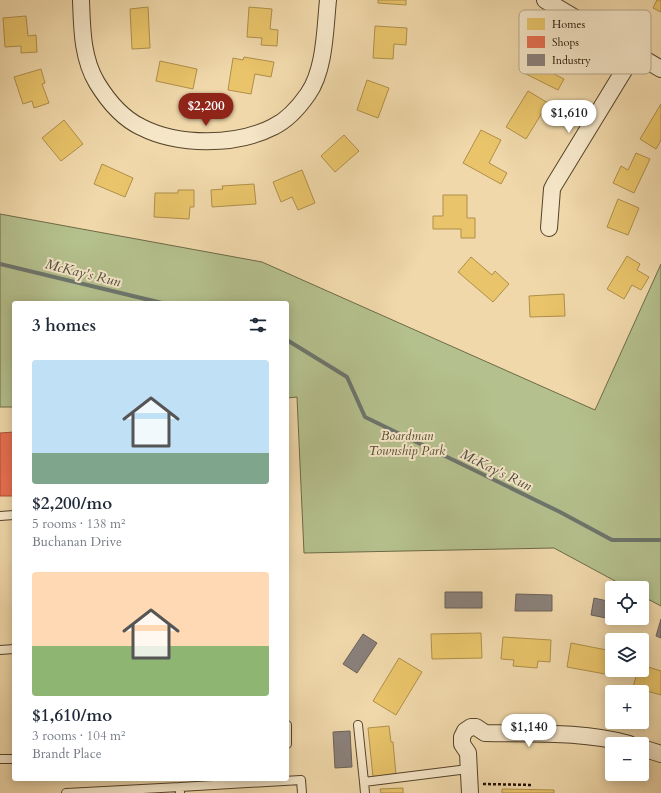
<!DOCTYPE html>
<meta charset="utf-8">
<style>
:root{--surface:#fff;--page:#f6f6f7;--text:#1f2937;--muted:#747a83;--accent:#8f2418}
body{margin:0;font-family:Cardo,serif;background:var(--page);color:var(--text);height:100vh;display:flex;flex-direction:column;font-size:15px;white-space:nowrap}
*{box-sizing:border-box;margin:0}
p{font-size:13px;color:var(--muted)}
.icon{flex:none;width:22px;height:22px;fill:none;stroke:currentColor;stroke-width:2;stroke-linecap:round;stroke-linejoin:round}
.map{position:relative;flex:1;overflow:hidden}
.side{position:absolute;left:12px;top:301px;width:277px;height:480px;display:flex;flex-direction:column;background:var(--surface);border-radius:4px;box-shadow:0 2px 10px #0003}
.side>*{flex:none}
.tools{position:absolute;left:605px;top:581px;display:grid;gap:8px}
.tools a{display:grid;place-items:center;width:44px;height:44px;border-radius:4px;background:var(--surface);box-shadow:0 2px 10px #0003;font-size:20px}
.price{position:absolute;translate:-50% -34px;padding:0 9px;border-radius:14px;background:#fff;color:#222;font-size:13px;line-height:26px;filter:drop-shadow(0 1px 2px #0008)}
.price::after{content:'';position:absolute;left:50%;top:24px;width:12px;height:9px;margin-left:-6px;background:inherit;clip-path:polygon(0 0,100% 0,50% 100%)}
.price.on{background:var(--accent);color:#fff}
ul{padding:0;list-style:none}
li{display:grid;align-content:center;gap:8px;height:212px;padding:0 20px}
li span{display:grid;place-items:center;height:124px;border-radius:4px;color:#555}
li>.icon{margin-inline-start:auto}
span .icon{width:72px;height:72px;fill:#fffc;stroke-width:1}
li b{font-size:17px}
h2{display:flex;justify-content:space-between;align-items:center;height:48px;padding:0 20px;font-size:17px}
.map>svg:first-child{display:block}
.green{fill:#b4c08d;stroke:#6c6a46}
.homes{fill:#e9c46a;stroke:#ae8f4a}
.shops{fill:#e76f51;stroke:#ac5339}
.industry{fill:#8a817c;stroke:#6b6057}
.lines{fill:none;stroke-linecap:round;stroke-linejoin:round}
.stream{stroke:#6d756c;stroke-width:4}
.service-casing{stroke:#56442a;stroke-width:10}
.minor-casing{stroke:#56442a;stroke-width:18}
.path{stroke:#231300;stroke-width:2.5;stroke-dasharray:3 2;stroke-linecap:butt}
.service{stroke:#f5e6c8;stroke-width:8}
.minor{stroke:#f5e6c8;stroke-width:16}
.labels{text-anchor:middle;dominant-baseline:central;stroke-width:4;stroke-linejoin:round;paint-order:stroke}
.park-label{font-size:13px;font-style:italic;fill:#565031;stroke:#f5e6c8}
.water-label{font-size:14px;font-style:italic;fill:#4e4c3f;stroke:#f5e6c8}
.key{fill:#f5e6c8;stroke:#b6a78c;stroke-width:1}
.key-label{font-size:11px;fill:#231300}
</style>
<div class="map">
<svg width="661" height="793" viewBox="0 0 661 793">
<rect width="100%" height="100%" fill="#f0d8aa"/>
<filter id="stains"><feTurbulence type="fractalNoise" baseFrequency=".005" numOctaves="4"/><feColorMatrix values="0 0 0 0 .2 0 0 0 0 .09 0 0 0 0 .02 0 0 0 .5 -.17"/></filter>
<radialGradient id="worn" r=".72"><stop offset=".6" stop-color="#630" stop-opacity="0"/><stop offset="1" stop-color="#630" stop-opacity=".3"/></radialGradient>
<path class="green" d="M0 214 262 262 595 410 661 264V606L642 596V588H628L554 548 304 553 297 397 287 398V303H14V407H0Z"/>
<path class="homes" d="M378 0H406V5L378 3Z
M657 0H661V12L653 8Z
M148 7 150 48 132 49 130 9Z
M249 7 272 9 270 29 278 30 277 46 261 45 262 38 247 37Z
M26 16 28 36 36 35 37 52 21 53V46L5 47 3 18Z
M375 26 407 28 406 45 394 44 393 59 373 58Z
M544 38 567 49 558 66 552 63 548 71 564 79 558 90 526 74Z
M244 57 274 62 271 77 255 74 251 94 228 90 233 58 243 60Z
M160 61 197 69 193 89 156 81Z
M41 69 45 83 42 84 49 103 34 108 32 101 23 104 14 77Z
M367 80 389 88 378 118 357 110Z
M528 91 548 103 526 139 506 127Z
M661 104V140L656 149 640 139Z
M64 120 83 144 61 161 42 138Z
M481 130 501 140 489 163 507 173 501 184 463 163Z
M344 135 359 151 335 172 321 156Z
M636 153 650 159 634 193 613 183 621 166 628 170Z
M102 164 133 178 125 197 94 184Z
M302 170 315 203 298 210 292 197 281 202 273 182Z
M254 184 256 204 212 207 211 190 223 189 222 186Z
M178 190H194V207H190L189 219 154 217 155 193H178Z
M443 195H467V218H475V238H461V229H433V216H443Z
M618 199 639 208 628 235 607 227Z
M627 256 640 264 637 270 649 277 641 290 632 285 624 299 607 289Z
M471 257 492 275 495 271 509 284 493 302 458 272Z
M564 294 565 316 530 317 529 296Z
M481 633 482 658 432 659 431 634Z
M503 637 551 640 550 662 538 661 537 668 513 666 514 660 501 659Z
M571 643 612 651V670H617L616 676 567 667Z
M399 658 422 672 396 715 373 701Z
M642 665 661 671V695L633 687 638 670H642Z
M389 726 391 742H393L396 775 373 777 368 728Z
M403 788V793H381L380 789Z
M502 789 554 790V793H502Z"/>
<path class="shops" d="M14 432V489H12L13 496H0V433Z"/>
<path class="industry" d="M445 592H482V608H445Z
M516 594 552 595V611H515Z
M594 598 612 602V618H627L626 622 591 615Z
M661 619V638L656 636Z
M363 634 377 643 357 673 343 664Z
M350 731 352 767 335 768 333 732Z"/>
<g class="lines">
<path class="stream" d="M0 264 162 303
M287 340 347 377 365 417 560 512 612 540H661"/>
<defs>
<path id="service" d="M0 516 14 515
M0 650 14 649
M287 725V744
M358 725 364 782 468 769
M0 759H14
M364 782 365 793
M180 787 301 780 302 793
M66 793 180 787V793"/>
<path id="minor" d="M81 0C82 28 82 58 97 83 108 101 122 118 141 127 178 146 236 146 273 127 288 120 299 107 308 94 325 70 325 29 328 0
M545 0 661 69
M549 228 552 189 554 185 634 54
M642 748 661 754
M470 793 468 753 462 744V737L465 731 471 727H476L485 733C532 734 583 731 629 744"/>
</defs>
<use href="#service" class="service-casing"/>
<use href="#minor" class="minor-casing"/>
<path class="path" d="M483 784 533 785"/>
<use href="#service" class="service"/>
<use href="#minor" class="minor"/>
</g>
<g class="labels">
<g class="park-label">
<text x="407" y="436">Boardman<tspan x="407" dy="15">Township Park</tspan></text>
</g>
<g class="water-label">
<text transform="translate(83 273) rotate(14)">McKay's Run</text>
<text transform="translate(496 470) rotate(26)">McKay's Run</text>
</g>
</g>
<rect x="519" y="10" width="132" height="64" rx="6" class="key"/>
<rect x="527" y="18" width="18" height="12" fill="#e9c46a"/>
<rect x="527" y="36" width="18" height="12" fill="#e76f51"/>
<rect x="527" y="54" width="18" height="12" fill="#8a817c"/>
<g class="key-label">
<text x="552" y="28">Homes</text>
<text x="552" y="46">Shops</text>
<text x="552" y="64">Industry</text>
</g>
<rect width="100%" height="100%" filter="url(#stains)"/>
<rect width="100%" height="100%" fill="url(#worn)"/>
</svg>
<div class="tools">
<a><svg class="icon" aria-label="locate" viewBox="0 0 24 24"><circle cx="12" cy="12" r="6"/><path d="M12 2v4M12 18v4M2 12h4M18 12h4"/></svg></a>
<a><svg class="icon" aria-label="layers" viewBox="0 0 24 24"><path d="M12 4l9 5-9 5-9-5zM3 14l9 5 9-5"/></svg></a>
<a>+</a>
<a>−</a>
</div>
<b class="price on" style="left:206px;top:127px">$2,200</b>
<b class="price" style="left:569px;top:134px">$1,610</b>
<b class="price" style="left:529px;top:748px">$1,140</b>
<section class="side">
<h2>3 homes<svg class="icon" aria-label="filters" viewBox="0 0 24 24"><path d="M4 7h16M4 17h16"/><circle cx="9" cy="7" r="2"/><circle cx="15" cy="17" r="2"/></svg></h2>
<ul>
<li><span style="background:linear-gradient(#bfe0f5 75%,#7fa58c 0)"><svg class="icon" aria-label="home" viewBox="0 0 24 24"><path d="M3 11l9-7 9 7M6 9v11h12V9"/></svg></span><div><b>$2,200/mo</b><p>5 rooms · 138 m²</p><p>Buchanan Drive</p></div></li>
<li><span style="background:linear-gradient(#ffd9b3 60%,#8fb573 0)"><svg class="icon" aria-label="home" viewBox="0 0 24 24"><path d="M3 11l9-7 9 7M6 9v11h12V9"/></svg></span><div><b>$1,610/mo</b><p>3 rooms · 104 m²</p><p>Brandt Place</p></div></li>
</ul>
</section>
</div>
